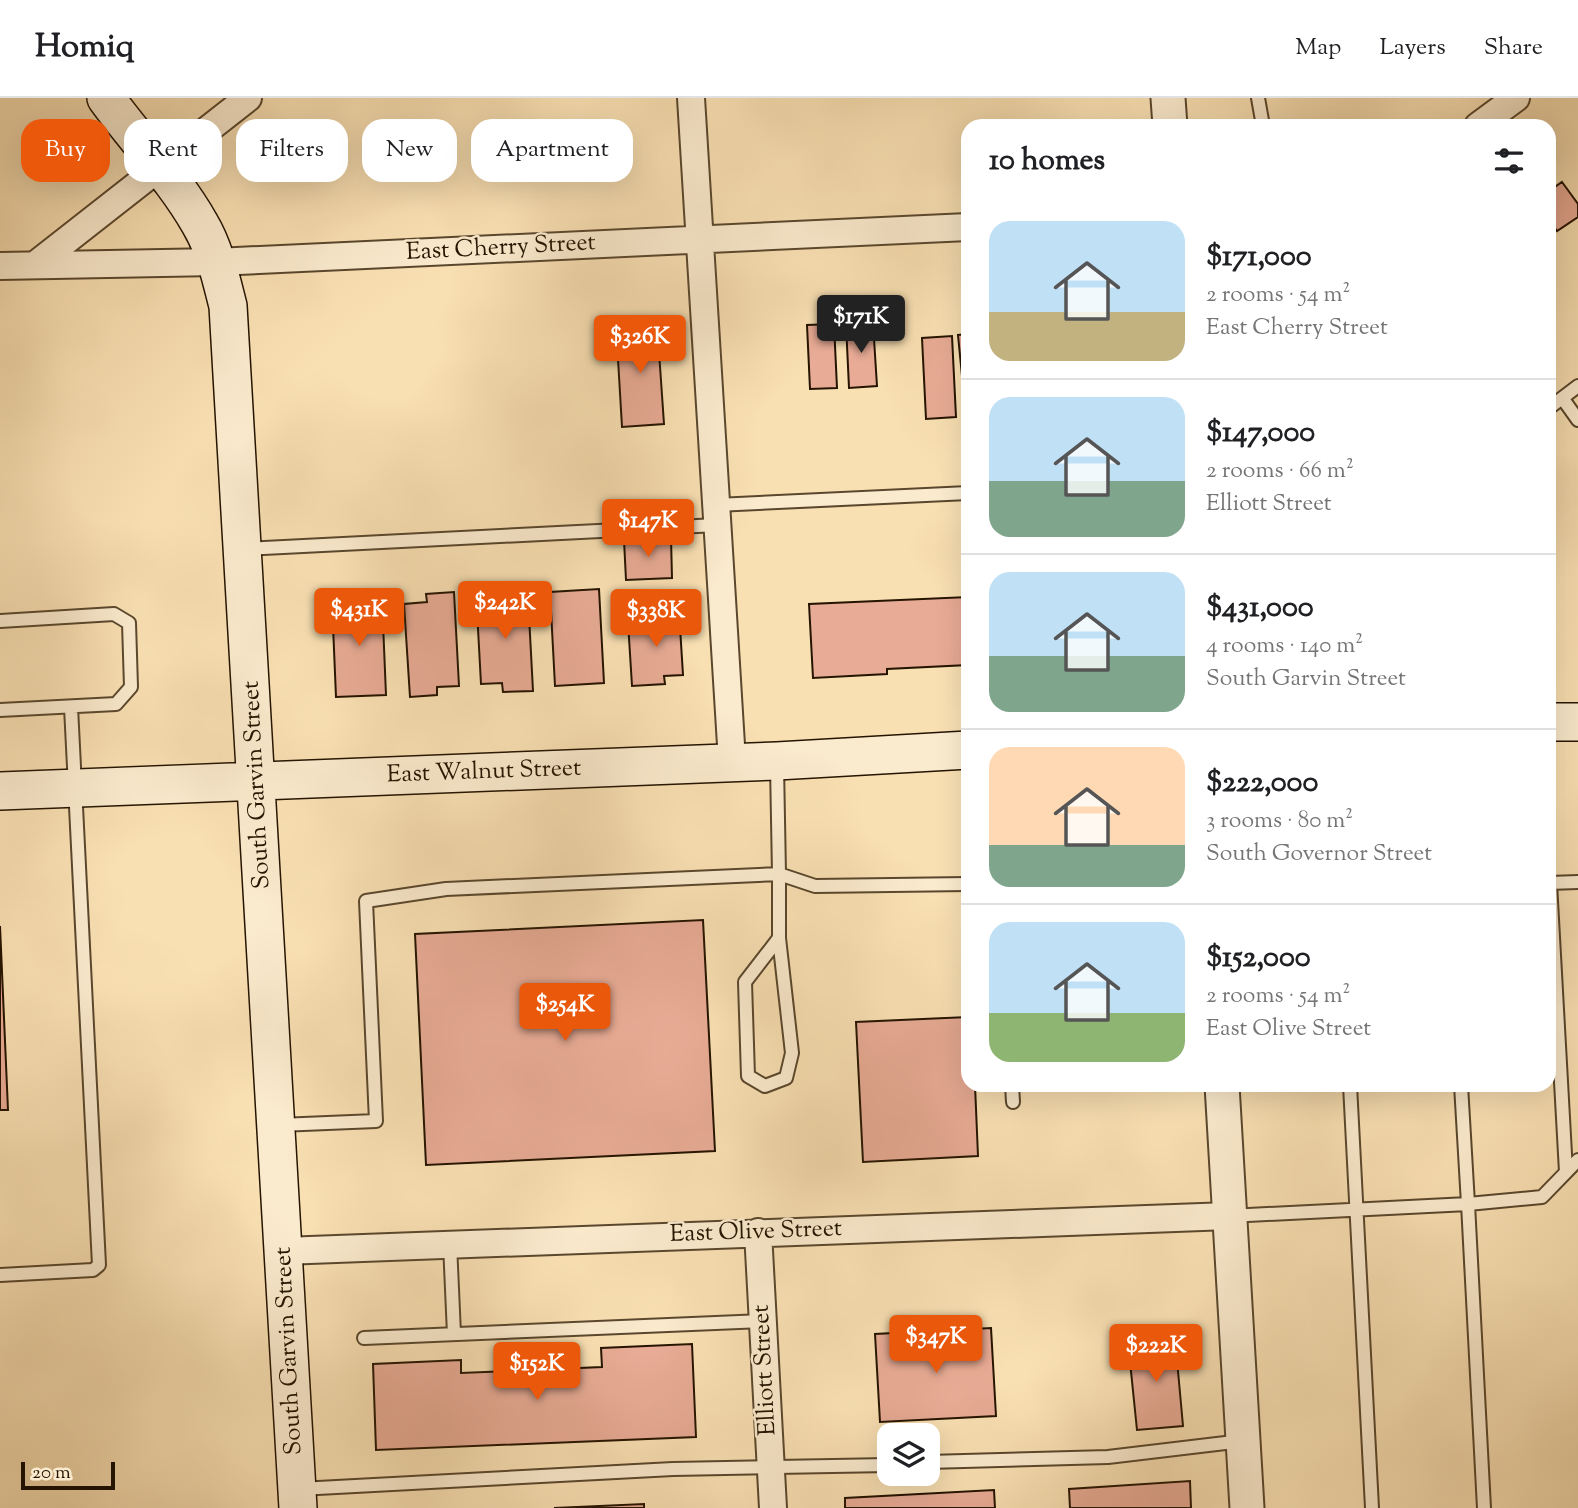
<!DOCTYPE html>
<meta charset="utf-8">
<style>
:root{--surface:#fff;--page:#f2f2f2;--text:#202124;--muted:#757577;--line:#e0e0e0;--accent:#ea580c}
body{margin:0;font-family:"Sorts Mill Goudy",serif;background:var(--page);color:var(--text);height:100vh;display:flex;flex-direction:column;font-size:26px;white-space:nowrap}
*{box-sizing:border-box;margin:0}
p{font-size:23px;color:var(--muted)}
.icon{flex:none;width:38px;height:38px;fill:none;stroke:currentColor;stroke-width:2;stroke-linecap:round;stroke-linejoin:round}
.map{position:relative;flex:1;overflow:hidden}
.panel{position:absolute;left:961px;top:21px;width:595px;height:973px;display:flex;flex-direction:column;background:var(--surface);border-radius:21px;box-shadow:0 7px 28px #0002}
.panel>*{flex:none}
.banner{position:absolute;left:21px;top:21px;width:665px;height:63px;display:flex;gap:14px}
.fabs{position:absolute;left:877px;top:1325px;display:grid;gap:14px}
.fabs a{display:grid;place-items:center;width:63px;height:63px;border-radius:14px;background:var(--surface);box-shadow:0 7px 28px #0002;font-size:35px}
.scale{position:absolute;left:21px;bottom:18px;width:94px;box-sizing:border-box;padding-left:7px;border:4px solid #251400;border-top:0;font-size:19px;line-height:24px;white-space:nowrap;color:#251400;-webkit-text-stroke:5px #fbebce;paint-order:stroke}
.price{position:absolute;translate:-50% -60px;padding:0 16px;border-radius:7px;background:var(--accent);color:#fff;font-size:23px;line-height:46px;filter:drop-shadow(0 2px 4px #0008)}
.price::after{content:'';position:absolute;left:50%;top:42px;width:21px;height:16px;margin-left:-10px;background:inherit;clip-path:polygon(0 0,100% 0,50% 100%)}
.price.on{background:#222;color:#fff}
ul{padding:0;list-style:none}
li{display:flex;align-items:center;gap:21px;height:175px;padding:0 28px}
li+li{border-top:2px solid var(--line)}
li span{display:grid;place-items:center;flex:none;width:196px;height:140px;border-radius:21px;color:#555}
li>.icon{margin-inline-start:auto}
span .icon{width:84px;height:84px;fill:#fffc;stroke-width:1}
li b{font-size:30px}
h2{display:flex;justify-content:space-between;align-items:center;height:84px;padding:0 28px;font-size:30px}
.pill{padding:0 24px;border-radius:21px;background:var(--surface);box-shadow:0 7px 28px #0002;font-size:24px;line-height:63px}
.pill.on{background:var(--accent);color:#fff}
header{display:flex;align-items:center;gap:42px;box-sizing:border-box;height:98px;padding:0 35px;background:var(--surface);border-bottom:2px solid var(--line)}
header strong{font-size:33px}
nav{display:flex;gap:38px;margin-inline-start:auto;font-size:24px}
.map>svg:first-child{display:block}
.building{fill:#e8ab95;stroke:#251400;stroke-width:2}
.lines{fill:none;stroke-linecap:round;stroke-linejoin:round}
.service-casing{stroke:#5a472d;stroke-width:16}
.minor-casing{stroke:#5a472d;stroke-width:30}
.tertiary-casing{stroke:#5a472d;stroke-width:37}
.secondary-casing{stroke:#251400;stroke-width:40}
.service{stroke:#fbebce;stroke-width:12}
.minor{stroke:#fbebce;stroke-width:26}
.tertiary{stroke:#fbebce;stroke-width:33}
.secondary{stroke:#fbebce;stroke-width:37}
.labels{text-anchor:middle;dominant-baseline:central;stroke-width:5;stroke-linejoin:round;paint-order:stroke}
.street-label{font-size:24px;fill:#251400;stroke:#fbebce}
</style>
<header>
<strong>Homiq</strong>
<nav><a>Map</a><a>Layers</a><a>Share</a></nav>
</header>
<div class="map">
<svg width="1578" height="1410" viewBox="0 0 1578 1410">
<rect width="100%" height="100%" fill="#f9e0b3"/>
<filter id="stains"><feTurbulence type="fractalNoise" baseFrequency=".00286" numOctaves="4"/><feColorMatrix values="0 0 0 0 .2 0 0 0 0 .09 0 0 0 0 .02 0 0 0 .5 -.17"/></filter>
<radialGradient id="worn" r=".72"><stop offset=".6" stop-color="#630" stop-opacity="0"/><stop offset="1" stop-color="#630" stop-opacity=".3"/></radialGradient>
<path class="building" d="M1562 84 1578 106V119L1557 133 1549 121V93Z
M657 225 664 326 622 329 616 227Z
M873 225 877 288 849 290 846 226Z
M834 226 837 290 810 291 807 227Z
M968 236V319H966L958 237Z
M952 238 956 319 926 321 922 240Z
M671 440 672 480 626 482 624 442Z
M599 491 604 585 555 588 550 494Z
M506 493 507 501 528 499 533 593 503 594 502 585 481 586 476 494Z
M454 494 459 588 437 589V597L410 599 404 506 427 504 426 496Z
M968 499V567L887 571V576L813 580 809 506Z
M382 501 386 597 336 599 332 504Z
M679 513 683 577 664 578 665 586 632 588 628 524 650 523V515Z
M703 822 715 1053 426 1067 415 836Z
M0 828 8 1012H0Z
M968 919V987H975L978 1058 863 1064 856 924Z
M991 1230 996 1318 880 1324 875 1236Z
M1175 1240 1183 1328 1137 1332 1128 1244Z
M692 1246 696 1339 376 1352 373 1266 461 1262V1275L602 1269 601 1250Z
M1190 1383 1191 1410H1070L1069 1391Z
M994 1392 995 1410H845V1400Z
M644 1406V1410H554Z"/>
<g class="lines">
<defs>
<path id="service" d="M1258 0 1263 28
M1563 301 1578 322
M1549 310 1578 288
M716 407 968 395
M245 451 717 427
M0 523 114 516 129 525 131 589 116 606 0 612
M1549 785 1578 784
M1550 785 1566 1074
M779 840 745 884 748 978 765 988 786 980 792 955 779 840V776L815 788 968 786
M1012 987 1013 1004
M1350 987 1372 1410
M1461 987 1468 1106 1542 1099 1578 1062
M279 1027 376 1023 366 803 446 791 779 776 777 667
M1229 1118 1468 1106 1484 1410
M450 1146 454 1236
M0 1177 93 1172 99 1167 71 609
M364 1240 763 1223
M928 1364 1108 1359 1242 1343
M299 1391 673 1371 889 1367"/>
<path id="minor" d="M691 0 732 663
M1478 28 1516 0
M35 167 248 0
M0 168 216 164 968 129
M758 1134 773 1410
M283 1153 1229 1118"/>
<path id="tertiary" d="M1168 0 1170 28
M1222 987 1247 1410"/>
<path id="secondary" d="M106 0C137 43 174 80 200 126 215 151 221 181 228 208L298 1410
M1549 624H1578
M0 693 777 663 968 652"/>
</defs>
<use href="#service" class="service-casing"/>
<use href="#minor" class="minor-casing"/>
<use href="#tertiary" class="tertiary-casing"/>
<use href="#secondary" class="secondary-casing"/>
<use href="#service" class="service"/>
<use href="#minor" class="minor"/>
<use href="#tertiary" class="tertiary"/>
<use href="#secondary" class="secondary"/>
</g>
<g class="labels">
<g class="street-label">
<text transform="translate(501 150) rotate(-3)">East Cherry Street</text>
<text transform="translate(484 674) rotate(-2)">East Walnut Street</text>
<text transform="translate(257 687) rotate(-93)">South Garvin Street</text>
<text transform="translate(756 1134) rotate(-2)">East Olive Street</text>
<text transform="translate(289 1253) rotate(-93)">South Garvin Street</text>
<text transform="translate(765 1272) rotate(-93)">Elliott Street</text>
</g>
</g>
<rect width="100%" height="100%" filter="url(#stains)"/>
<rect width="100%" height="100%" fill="url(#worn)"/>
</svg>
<div class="fabs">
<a><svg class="icon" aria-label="layers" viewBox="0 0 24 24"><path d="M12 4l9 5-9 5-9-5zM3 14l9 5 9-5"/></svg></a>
</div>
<div class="scale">20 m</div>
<b class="price on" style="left:861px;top:257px">$171K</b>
<b class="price" style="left:640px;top:277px">$326K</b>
<b class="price" style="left:648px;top:461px">$147K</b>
<b class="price" style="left:505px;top:543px">$242K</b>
<b class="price" style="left:359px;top:550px">$431K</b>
<b class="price" style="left:656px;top:551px">$338K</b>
<b class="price" style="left:565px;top:945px">$254K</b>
<b class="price" style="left:936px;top:1277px">$347K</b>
<b class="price" style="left:1156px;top:1286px">$222K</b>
<b class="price" style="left:537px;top:1304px">$152K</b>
<div class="banner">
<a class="pill on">Buy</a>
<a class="pill">Rent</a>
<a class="pill">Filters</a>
<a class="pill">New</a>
<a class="pill">Apartment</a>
</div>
<section class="panel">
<h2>10 homes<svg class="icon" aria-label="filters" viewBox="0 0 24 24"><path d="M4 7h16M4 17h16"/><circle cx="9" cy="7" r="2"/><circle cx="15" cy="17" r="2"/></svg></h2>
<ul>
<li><span style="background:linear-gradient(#bfe0f5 65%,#c2b280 0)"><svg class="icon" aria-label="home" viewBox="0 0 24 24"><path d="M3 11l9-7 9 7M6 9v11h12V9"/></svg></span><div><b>$171,000</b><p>2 rooms · 54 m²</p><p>East Cherry Street</p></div></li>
<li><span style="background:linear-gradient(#bfe0f5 60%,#7fa58c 0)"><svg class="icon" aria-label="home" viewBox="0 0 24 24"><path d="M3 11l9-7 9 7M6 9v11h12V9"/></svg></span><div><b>$147,000</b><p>2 rooms · 66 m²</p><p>Elliott Street</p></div></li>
<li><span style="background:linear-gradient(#bfe0f5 60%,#7fa58c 0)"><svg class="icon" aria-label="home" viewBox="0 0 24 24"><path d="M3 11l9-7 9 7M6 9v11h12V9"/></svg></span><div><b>$431,000</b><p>4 rooms · 140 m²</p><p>South Garvin Street</p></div></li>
<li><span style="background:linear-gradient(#ffd9b3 70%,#7fa58c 0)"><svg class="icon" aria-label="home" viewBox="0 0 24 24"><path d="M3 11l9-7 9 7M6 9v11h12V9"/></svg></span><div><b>$222,000</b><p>3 rooms · 80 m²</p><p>South Governor Street</p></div></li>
<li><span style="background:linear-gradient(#bfe0f5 65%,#8fb573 0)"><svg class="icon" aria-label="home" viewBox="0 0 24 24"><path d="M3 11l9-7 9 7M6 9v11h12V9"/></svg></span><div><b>$152,000</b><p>2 rooms · 54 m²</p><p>East Olive Street</p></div></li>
</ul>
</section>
</div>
